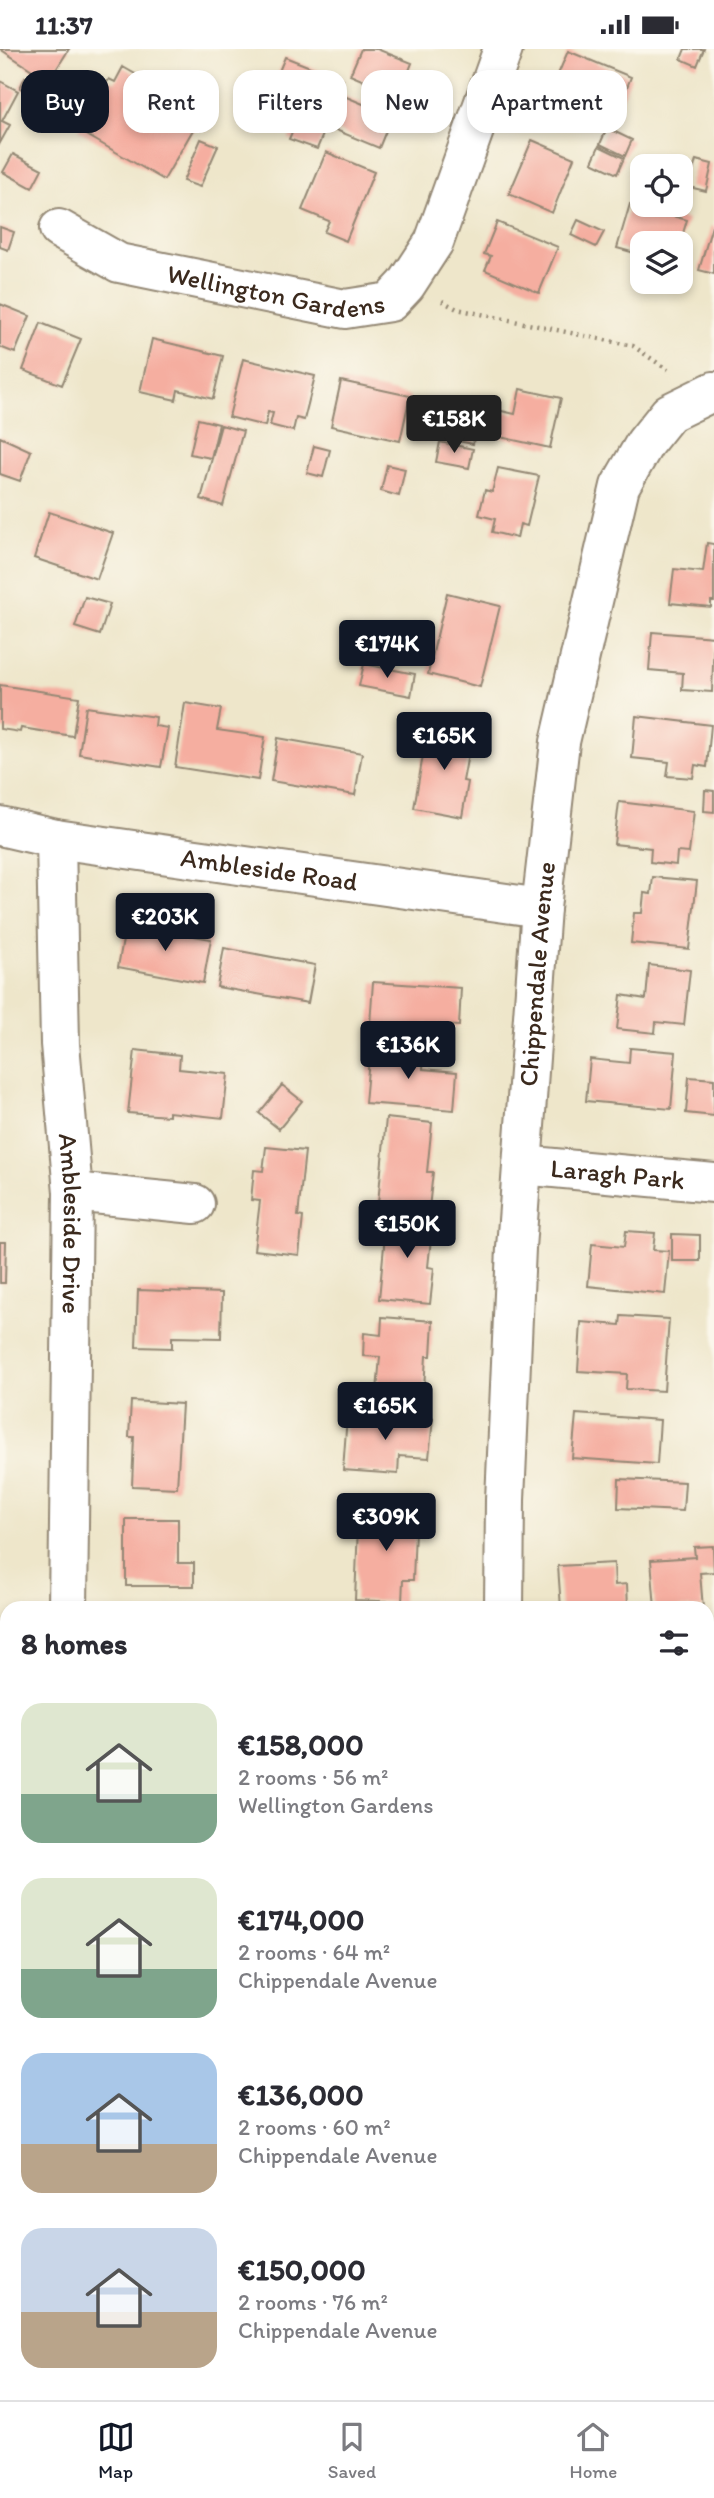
<!DOCTYPE html>
<meta charset="utf-8">
<style>
:root{--surface:#fff;--page:#f7f7f7;--text:#2b2b33;--muted:#7c7c81;--line:#e1e1e2;--accent:#111827}
body{margin:0;font-family:Itim,sans-serif;background:var(--page);color:var(--text);height:100vh;display:flex;flex-direction:column;font-size:26px;white-space:nowrap}
*{box-sizing:border-box;margin:0}
p{font-size:23px;color:var(--muted)}
.icon{flex:none;width:38px;height:38px;fill:none;stroke:currentColor;stroke-width:2;stroke-linecap:round;stroke-linejoin:round}
.map{position:relative;flex:1;overflow:hidden}
.details{position:absolute;left:0px;top:1552px;width:714px;height:800px;display:flex;flex-direction:column;background:var(--surface);border-radius:21px 21px 0 0;box-shadow:0 4px 10px #0003}
.details>*{flex:none}
.top-card{position:absolute;left:21px;top:21px;width:672px;height:63px;display:flex;gap:14px}
.controls{position:absolute;left:630px;top:105px;display:grid;gap:14px}
.controls a{display:grid;place-items:center;width:63px;height:63px;border-radius:14px;background:var(--surface);box-shadow:0 4px 10px #0003;font-size:35px}
.price{position:absolute;translate:-50% -60px;padding:0 16px;border-radius:7px;background:var(--accent);color:#fff;font-size:23px;line-height:46px;filter:drop-shadow(0 2px 4px #0008)}
.price::after{content:'';position:absolute;left:50%;top:42px;width:21px;height:16px;margin-left:-10px;background:inherit;clip-path:polygon(0 0,100% 0,50% 100%)}
.price.active{background:#222;color:#fff}
ul{padding:0;list-style:none}
li{display:flex;align-items:center;gap:21px;height:175px;padding:0 21px}
li span{display:grid;place-items:center;flex:none;width:196px;height:140px;border-radius:21px;color:#555}
li>.icon{margin-inline-start:auto}
span .icon{width:84px;height:84px;fill:#fffc;stroke-width:1}
li b{font-size:30px}
h2{display:flex;justify-content:space-between;align-items:center;height:84px;padding:0 21px;font-size:30px}
.pill{padding:0 24px;border-radius:21px;background:var(--surface);box-shadow:0 4px 10px #0003;font-size:24px;line-height:63px}
.pill.active{background:var(--accent);color:#fff}
.status{display:flex;justify-content:space-between;align-items:center;height:49px;padding:0 35px;background:var(--surface);direction:ltr}
.status svg{height:19px;fill:currentColor}
.tab-bar{display:flex;justify-content:space-around;align-items:center;height:98px;border-top:2px solid var(--line);background:var(--surface);font-size:19px;color:var(--muted)}
.tab-bar a{display:grid;justify-items:center;gap:4px}
.tab-bar .active{color:var(--accent)}
.map>svg:first-child{display:block}
.building{fill:#f5aea0}
.lines{fill:none;stroke-linecap:round;stroke-linejoin:round}
.street-casing{stroke:#948874;stroke-width:42}
.highway-casing{stroke:#948874;stroke-width:42}
.path{stroke:#948874;stroke-width:4.5;stroke-dasharray:2 5;stroke-linecap:butt}
.street{stroke:#fff;stroke-width:38}
.highway{stroke:#efc469;stroke-width:38}
.labels{text-anchor:middle;dominant-baseline:central;stroke-width:5;stroke-linejoin:round;paint-order:stroke}
.street-label{font-size:26px;fill:#3b2a1e;stroke:#fbf7ec}
</style>
<div class="status"><b>11:37</b><svg viewBox="0 0 49 12"><path d="M0 12V9h3v3zM5 12V6h3v6zM10 12V3h3v9zM15 12V0h3v12zM26 1h20v11H26zM47 4h2v5h-2z"/></svg></div>
<div class="map">
<svg width="714" height="2351" viewBox="0 0 714 2351">
<rect width="100%" height="100%" fill="#fbf7ec"/>
<filter id="ink" filterUnits="userSpaceOnUse"><feTurbulence type="fractalNoise" baseFrequency=".0143" numOctaves="2"/><feDisplacementMap in="SourceGraphic" scale="14" xChannelSelector="R" yChannelSelector="G"/><feConvolveMatrix kernelMatrix="1 2 1 2 8 2 1 2 1" color-interpolation-filters="sRGB"/></filter>
<filter id="wash" filterUnits="userSpaceOnUse"><feTurbulence type="fractalNoise" baseFrequency=".00686" numOctaves="4" result="noise"/><feDisplacementMap in="SourceGraphic" scale="28" xChannelSelector="R" yChannelSelector="G"/><feGaussianBlur stdDeviation="1.57" result="paint"/><feColorMatrix in="noise" values="0 0 0 0 0 0 0 0 0 0 0 0 0 0 0 0 0 1.4 0 .05"/><feComposite in="paint" operator="in"/></filter>
<g filter="url(#wash)">
<rect width="100%" height="100%" fill="#eee6ca"/>
<g id="blocks">
<path class="building" d="M0 0H69L49 32Z
M361 0H377L412 14 399 47 350 26Z
M685 0H704L697 17 681 10Z
M568 2 631 28 620 56 599 47 588 74 545 56Z
M285 8 343 31 336 50 277 27Z
M123 18 149 33 141 48 151 55 158 58 166 44 190 58 182 72 194 79 164 131 78 81 109 30 115 33Z
M71 27 87 37 77 52 61 42Z
M25 28 46 39 40 49 20 39Z
M0 32 18 42 2 72 10 76 0 94Z
M344 47 392 67 379 99 331 79Z
M297 71 324 83 317 100 289 90Z
M607 79 632 91 625 107 600 95Z
M201 90 218 97 200 138 183 132Z
M532 91 574 109 552 164 509 145Z
M599 97 624 109 617 125 592 113Z
M326 103 374 123 346 192 324 183 329 172 302 161Z
M13 105 42 120 32 139 3 123Z
M696 111 712 115 706 142 689 138Z
M630 155 687 171 680 194H642V206L617 199Z
M578 171 604 183 596 198 571 186Z
M497 173 558 198 539 244 485 221 491 207 484 205Z
M712 177 714 178V225L699 221Z
M0 178 14 183 8 201 0 198Z
M0 255 30 267 15 304 0 298Z
M41 274 81 290 62 336 23 321Z
M152 290 223 307 213 350 178 341 176 351 140 343Z
M243 310 315 327 304 371 296 369 293 382 270 376 273 364 268 363 265 377 229 368Z
M341 332 410 347 400 392 331 377Z
M520 340 561 349 550 399 491 386 497 361 515 365Z
M198 370 219 375 211 409 190 405Z
M445 374 476 380 473 395 443 389Z
M221 376 243 382 223 457 201 450Z
M0 388 31 402 20 432 0 425Z
M440 393 473 400 469 419 436 413Z
M314 397 330 401 323 428 307 424Z
M387 416 405 420 399 447 381 442Z
M498 419 539 427 527 477 520 475 517 489 492 483 495 470 479 466 485 441 492 443Z
M49 463 113 484 97 530 34 509Z
M707 494 714 495V552H711V558L670 554 674 520 703 523Z
M447 544 500 557 480 638 428 625Z
M85 548 110 555 100 586 75 578Z
M652 583 714 588 712 643 682 641 683 624 649 621Z
M364 615 415 625 411 647 359 637Z
M0 636 79 648 73 687 21 679 20 683 0 680Z
M185 654 221 660 217 681 265 688 258 731 175 718Z
M86 658 156 668 155 677 168 679 161 718 79 705Z
M636 667 711 676 707 718 695 716 693 729 667 727 669 713 632 709Z
M428 677 472 684 463 732 468 733 462 768 414 759Z
M278 689 362 704 355 746 271 732Z
M705 741 714 742V763L704 762Z
M619 753 694 762 689 804 677 803 676 816 650 813 651 799 614 795Z
M653 828 697 832 689 900 631 894 634 864H642L644 844 651 845Z
M126 875 211 890 203 934 118 918Z
M224 899 315 916 308 954 217 938Z
M649 916 690 921 684 976 656 973 655 984 617 980 621 946 646 950Z
M373 933 461 939 459 977 425 975 423 992 369 989Z
M370 998 424 1003 423 1020 457 1023 454 1061 365 1054Z
M630 999 676 1003 671 1060 586 1052 590 1010 629 1014Z
M135 1001 180 1006 179 1020 228 1025 223 1069 169 1063V1067L128 1064Z
M689 1028 714 1030V1067L686 1064Z
M282 1036 302 1052 279 1080 259 1064Z
M386 1069 432 1074 427 1123H433L429 1159 378 1154Z
M266 1098 305 1102 298 1167 303 1168 299 1206 254 1201 260 1152 251 1151 254 1121 263 1122Z
M387 1165 433 1170 428 1218 434 1219 430 1255 379 1250Z
M626 1182 655 1184 653 1201 669 1202 665 1245 588 1237 592 1195 624 1198Z
M672 1185 700 1186V1212H672Z
M0 1193H6L5 1234H0Z
M138 1241 222 1244 221 1289 172 1288V1299L136 1298Z
M621 1267 669 1270 664 1342 626 1340 627 1325 578 1322 581 1273 620 1276Z
M382 1268 433 1272 431 1307H426L423 1356 376 1353 380 1308 363 1307 364 1284 381 1286Z
M131 1352 182 1355 177 1439 132 1437 134 1388H129Z
M576 1365 660 1371 657 1415 572 1409Z
M387 1366 433 1369 429 1409 399 1407 398 1425 343 1421 347 1367 386 1370Z
M619 1430 685 1433 683 1462 618 1459Z
M371 1455 416 1456 413 1531H403L402 1553 355 1551 358 1477 371 1478Z
M126 1470H178V1514H194V1537H126Z
M713 1497 714 1523 700 1524 703 1559H655L651 1511 695 1508 694 1498Z
M614 1514 615 1536 627 1535 628 1559H561L558 1517Z
M7 1721V1764L0 1766V1723Z
M3 1784 7 1792V1901L0 1904V1785Z
M707 1980 714 1992V2019L707 2024Z
M4 2020 7 2025V2052L0 2056V2022Z
M7 2086V2137L0 2141V2090Z
M7 2162V2219L0 2205V2166Z
M714 2278V2314L707 2302V2283Z
M22 2345H117V2346L95 2351H24Z"/>
</g>
</g>
<g filter="url(#ink)">
<use href="#blocks" fill-opacity="0" stroke="#948874" stroke-width="2"/>
<g class="lines">
<defs>
<g id="street">
<path id="s1" d="M59 180 119 214 345 260 390 253 406 236 434 193 503 0"/>
<path id="s2" d="M0 777 56 790 541 859"/>
<path id="s3" d="M56 790 60 995 73 1143 68 1559"/>
<path id="s4" d="M522 1116 714 1134"/>
<path d="M73 1143 195 1155"/>
<path id="s5" d="M504 1559 505 1451 516 1199 541 859 560 693 620 437 645 394 669 364 714 342"/>
<path d="M707 1632H714"/>
</g>
<path id="highway" d="M707 2142 714 2138
M707 2218 714 2214
M280 2351 294 2345
M456 2351 467 2345"/>
</defs>
<use href="#street" class="street-casing"/>
<use href="#highway" class="highway-casing"/>
<path class="path" d="M442 252 457 260 633 297 668 321
M707 2092 714 2089
M164 2351 179 2345
M527 2351 539 2345"/>
<use href="#street" class="street"/>
<use href="#highway" class="highway"/>
</g>
</g>
<g class="labels">
<g class="street-label">
<text stroke="none"><textPath href="#s1" startOffset="229">Wellington Gardens</textPath></text>
<text stroke="none"><textPath href="#s2" startOffset="273">Ambleside Road</textPath></text>
<text stroke="none"><textPath href="#s5" startOffset="635">Chippendale Avenue</textPath></text>
<text stroke="none"><textPath href="#s4" startOffset="96">Laragh Park</textPath></text>
<text stroke="none"><textPath href="#s3" startOffset="385">Ambleside Drive</textPath></text>
</g>
</g>
</svg>
<div class="controls">
<a><svg class="icon" aria-label="locate" viewBox="0 0 24 24"><circle cx="12" cy="12" r="6"/><path d="M12 2v4M12 18v4M2 12h4M18 12h4"/></svg></a>
<a><svg class="icon" aria-label="layers" viewBox="0 0 24 24"><path d="M12 4l9 5-9 5-9-5zM3 14l9 5 9-5"/></svg></a>
</div>
<b class="price active" style="left:454px;top:406px">€158K</b>
<b class="price" style="left:387px;top:631px">€174K</b>
<b class="price" style="left:444px;top:723px">€165K</b>
<b class="price" style="left:165px;top:904px">€203K</b>
<b class="price" style="left:408px;top:1032px">€136K</b>
<b class="price" style="left:407px;top:1211px">€150K</b>
<b class="price" style="left:385px;top:1393px">€165K</b>
<b class="price" style="left:386px;top:1504px">€309K</b>
<div class="top-card">
<a class="pill active">Buy</a>
<a class="pill">Rent</a>
<a class="pill">Filters</a>
<a class="pill">New</a>
<a class="pill">Apartment</a>
</div>
<section class="details">
<h2>8 homes<svg class="icon" aria-label="filters" viewBox="0 0 24 24"><path d="M4 7h16M4 17h16"/><circle cx="9" cy="7" r="2"/><circle cx="15" cy="17" r="2"/></svg></h2>
<ul>
<li><span style="background:linear-gradient(#dfe7d0 65%,#7fa58c 0)"><svg class="icon" aria-label="home" viewBox="0 0 24 24"><path d="M3 11l9-7 9 7M6 9v11h12V9"/></svg></span><div><b>€158,000</b><p>2 rooms · 56 m²</p><p>Wellington Gardens</p></div></li>
<li><span style="background:linear-gradient(#dfe7d0 65%,#7fa58c 0)"><svg class="icon" aria-label="home" viewBox="0 0 24 24"><path d="M3 11l9-7 9 7M6 9v11h12V9"/></svg></span><div><b>€174,000</b><p>2 rooms · 64 m²</p><p>Chippendale Avenue</p></div></li>
<li><span style="background:linear-gradient(#a9c7e8 65%,#b9a48a 0)"><svg class="icon" aria-label="home" viewBox="0 0 24 24"><path d="M3 11l9-7 9 7M6 9v11h12V9"/></svg></span><div><b>€136,000</b><p>2 rooms · 60 m²</p><p>Chippendale Avenue</p></div></li>
<li><span style="background:linear-gradient(#c9d6e8 60%,#b9a48a 0)"><svg class="icon" aria-label="home" viewBox="0 0 24 24"><path d="M3 11l9-7 9 7M6 9v11h12V9"/></svg></span><div><b>€150,000</b><p>2 rooms · 76 m²</p><p>Chippendale Avenue</p></div></li>
</ul>
</section>
</div>
<nav class="tab-bar">
<a class="active"><svg class="icon" aria-label="map" viewBox="0 0 24 24"><path d="M3 6l6-2 6 2 6-2v14l-6 2-6-2-6 2zM9 4v14M15 6v14"/></svg>Map</a>
<a><svg class="icon" aria-label="saved" viewBox="0 0 24 24"><path d="M7 4h10v16l-5-4-5 4z"/></svg>Saved</a>
<a><svg class="icon" aria-label="home" viewBox="0 0 24 24"><path d="M3 11l9-7 9 7M6 9v11h12V9"/></svg>Home</a>
</nav>
